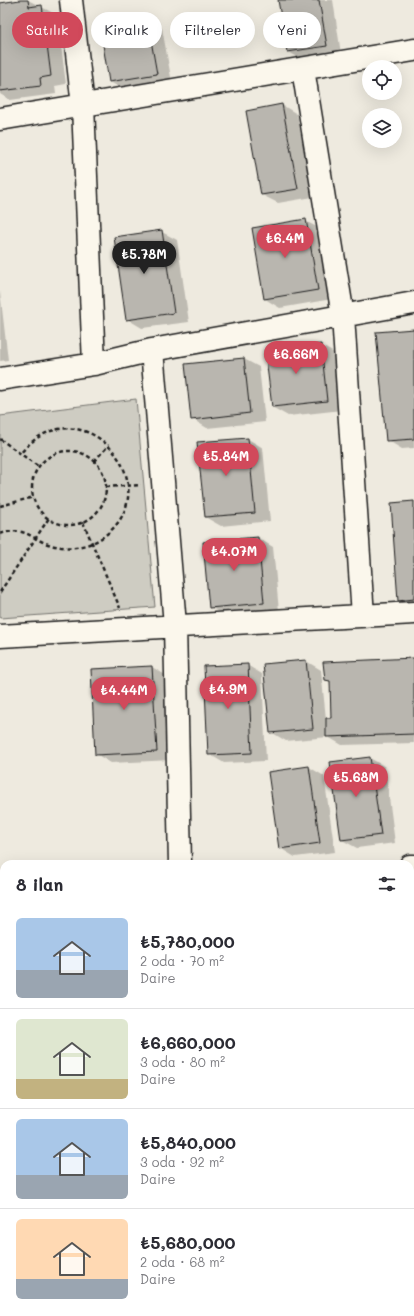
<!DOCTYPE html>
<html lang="tr">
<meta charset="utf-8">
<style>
:root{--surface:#fff;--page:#f7f7f7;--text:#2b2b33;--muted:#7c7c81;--line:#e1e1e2;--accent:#d1495b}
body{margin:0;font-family:Mali,sans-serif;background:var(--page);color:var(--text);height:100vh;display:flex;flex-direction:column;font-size:15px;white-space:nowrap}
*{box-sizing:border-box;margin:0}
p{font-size:13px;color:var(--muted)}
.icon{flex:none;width:22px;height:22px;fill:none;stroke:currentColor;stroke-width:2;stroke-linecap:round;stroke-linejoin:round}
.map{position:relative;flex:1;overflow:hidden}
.side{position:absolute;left:0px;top:860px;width:414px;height:456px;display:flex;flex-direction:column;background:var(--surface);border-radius:12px 12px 0 0;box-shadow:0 4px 16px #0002}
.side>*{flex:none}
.banner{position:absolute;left:12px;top:12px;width:390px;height:36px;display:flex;gap:8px}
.tools{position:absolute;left:362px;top:60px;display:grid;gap:8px}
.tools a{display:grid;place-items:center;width:40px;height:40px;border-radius:50%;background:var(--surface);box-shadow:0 4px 16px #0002;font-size:20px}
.price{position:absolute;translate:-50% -34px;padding:0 9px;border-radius:14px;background:var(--accent);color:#fff;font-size:13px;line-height:26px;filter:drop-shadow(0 1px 2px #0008)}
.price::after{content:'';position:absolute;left:50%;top:24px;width:12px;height:9px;margin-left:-6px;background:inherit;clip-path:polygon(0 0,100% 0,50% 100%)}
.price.on{background:#222;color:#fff}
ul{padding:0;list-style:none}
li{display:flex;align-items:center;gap:12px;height:100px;padding:0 16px}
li+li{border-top:1px solid var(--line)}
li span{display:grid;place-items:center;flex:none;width:112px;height:80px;border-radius:6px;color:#555}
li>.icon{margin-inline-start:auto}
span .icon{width:48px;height:48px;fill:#fffc;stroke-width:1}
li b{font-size:17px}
h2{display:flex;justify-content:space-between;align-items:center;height:48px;padding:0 16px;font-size:17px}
.chip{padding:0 14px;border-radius:18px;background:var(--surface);box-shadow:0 4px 16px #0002;font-size:14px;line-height:36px}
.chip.on{background:var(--accent);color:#fff}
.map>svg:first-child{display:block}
.green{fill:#ceccc2;stroke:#75746f}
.shadow{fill:#0003}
.building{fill:#b9b6af;stroke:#1c1c1c}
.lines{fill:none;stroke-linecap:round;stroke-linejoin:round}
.street-casing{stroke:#1c1c1c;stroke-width:25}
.path{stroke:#1c1c1c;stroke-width:2.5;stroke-dasharray:4 3;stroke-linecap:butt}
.street{stroke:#fbf7ec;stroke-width:22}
</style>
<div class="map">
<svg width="414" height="1316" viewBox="0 0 414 1316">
<rect width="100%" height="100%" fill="#eeeadf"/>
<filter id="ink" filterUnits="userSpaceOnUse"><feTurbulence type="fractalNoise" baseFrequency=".025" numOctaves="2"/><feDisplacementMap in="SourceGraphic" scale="8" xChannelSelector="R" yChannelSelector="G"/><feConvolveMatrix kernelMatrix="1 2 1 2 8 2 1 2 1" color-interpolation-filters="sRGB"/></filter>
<g filter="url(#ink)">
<path class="green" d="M136 399 155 607 0 618V416Z"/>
<path class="shadow" d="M28 0 57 15 66 84 55 86 56 94 10 100 0 94V4Z
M279 0H333L341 54 303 60 287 51Z
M147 19 162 28 172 83 126 91 110 82 101 27Z
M282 105 297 114 313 197 278 203 262 195Z
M305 221 321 229 332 299 280 308 265 299Z
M162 232 177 240 189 322 142 328 127 319Z
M0 291 8 360 0 361Z
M414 330V448L402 449 387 440Z
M320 345 336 354 342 410 288 416 272 407Z
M244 359 259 367 265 422 207 428 192 419Z
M248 439 263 448 270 521 221 526 205 517Z
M414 502V609L399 600Z
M258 538 273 547 279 611 225 616 210 607 204 543Z
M414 659V743L342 745 328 737 286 741 271 732 306 661 321 670 326 719H332L331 682 326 680Z
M247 665 262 674 266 761 224 763 209 754Z
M152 667 167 676 172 760 111 763 96 754Z
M370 758 385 767 395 843 357 848 342 840Z
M309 767 324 776 335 852 295 857 280 848Z
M0 922H4V979L0 976Z
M4 988V1048L0 1046V989Z
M410 1051 411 1076H410Z
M0 1057H4V1187L0 1185Z
M0 1194H4V1257L0 1255Z
M0 1268H4V1312H88V1316H0Z
M99 1312H168V1316H99Z
M213 1312H285V1316H213Z
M300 1312H386V1316H300Z"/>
<path class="building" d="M20 0H28L29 7 42 5 51 76 40 78 41 86 0 91V3Z
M278 0H319L327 46 287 52Z
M147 18 157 74 109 82 100 26Z
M282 104 298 189 261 195 246 111Z
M306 219 318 290 264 299 252 228Z
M162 230 174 313 126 320 114 237Z
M414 329V439L386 441 376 332Z
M321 344 327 401 272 407 265 350Z
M244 358 250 413 191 420 185 364Z
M248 438 255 513 205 517 197 442Z
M414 501V599L398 601 391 503Z
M258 537 264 603 209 608 203 542Z
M414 658V734L326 737V718H331L330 681 325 680 323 662Z
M306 660 313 729 270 733 263 664Z
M248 664 252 753 208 755 204 666Z
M152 666 157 752 95 755 91 669Z
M370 757 381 835 341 840 330 762Z
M309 766 320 843 279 849 268 772Z
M0 921H4V970H0Z
M4 987V1040H0V988Z
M0 1056H4V1179L0 1180Z
M0 1193H4V1251H0Z
M0 1267H4V1312H73V1316L0 1315Z
M98 1312H158V1316H98Z
M212 1312H275V1316H212Z
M299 1312H371V1316H299Z"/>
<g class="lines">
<defs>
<path id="street" d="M71 0 83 106 94 364
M303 69 343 316 363 616
M0 119 414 50
M152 350 175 625 180 864
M0 379 94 364 152 350 414 303
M0 636 414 613
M410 866H414
M0 889 4 888
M410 1088 414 1087
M184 1312V1316
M402 1312V1316"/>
</defs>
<use href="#street" class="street-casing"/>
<path class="path" d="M0 439 39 467
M32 488a37 37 0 1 1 74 0a37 37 0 1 1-74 0Z
M94 461 109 445
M106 487 141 485
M0 506 34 497
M83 522 120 608
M0 534C25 526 28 537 48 544 65 550 85 548 100 539 176 490 82 378 20 454
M0 592 49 518"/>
<use href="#street" class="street"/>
</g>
</g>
</svg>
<div class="tools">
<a><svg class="icon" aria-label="locate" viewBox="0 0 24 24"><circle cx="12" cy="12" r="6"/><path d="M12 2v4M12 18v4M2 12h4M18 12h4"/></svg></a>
<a><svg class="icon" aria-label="layers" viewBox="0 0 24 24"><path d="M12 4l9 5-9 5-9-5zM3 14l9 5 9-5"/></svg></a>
</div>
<b class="price" style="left:285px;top:259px">₺6.4M</b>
<b class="price on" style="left:144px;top:275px">₺5.78M</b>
<b class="price" style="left:296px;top:375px">₺6.66M</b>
<b class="price" style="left:226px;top:477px">₺5.84M</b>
<b class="price" style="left:234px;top:572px">₺4.07M</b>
<b class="price" style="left:228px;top:710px">₺4.9M</b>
<b class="price" style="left:124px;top:711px">₺4.44M</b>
<b class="price" style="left:356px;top:798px">₺5.68M</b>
<div class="banner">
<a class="chip on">Satılık</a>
<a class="chip">Kiralık</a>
<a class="chip">Filtreler</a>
<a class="chip">Yeni</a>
</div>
<section class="side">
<h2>8 ilan<svg class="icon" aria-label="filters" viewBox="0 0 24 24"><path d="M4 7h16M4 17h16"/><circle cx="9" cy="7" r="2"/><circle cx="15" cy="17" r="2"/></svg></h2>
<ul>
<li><span style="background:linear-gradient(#a9c7e8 65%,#9aa5b1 0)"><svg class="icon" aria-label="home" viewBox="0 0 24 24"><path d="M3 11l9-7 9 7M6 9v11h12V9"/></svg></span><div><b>₺5,780,000</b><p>2 oda · 70 m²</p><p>Daire</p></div></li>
<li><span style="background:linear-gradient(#dfe7d0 75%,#c2b280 0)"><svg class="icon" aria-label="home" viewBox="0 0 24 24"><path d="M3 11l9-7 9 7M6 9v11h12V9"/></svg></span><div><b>₺6,660,000</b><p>3 oda · 80 m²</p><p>Daire</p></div></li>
<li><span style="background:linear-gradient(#a9c7e8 70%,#9aa5b1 0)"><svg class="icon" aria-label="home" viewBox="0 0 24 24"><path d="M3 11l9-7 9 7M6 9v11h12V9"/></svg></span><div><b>₺5,840,000</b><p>3 oda · 92 m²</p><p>Daire</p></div></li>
<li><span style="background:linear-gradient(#ffd9b3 75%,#9aa5b1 0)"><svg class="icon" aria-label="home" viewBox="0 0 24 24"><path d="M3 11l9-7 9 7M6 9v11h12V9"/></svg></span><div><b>₺5,680,000</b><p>2 oda · 68 m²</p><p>Daire</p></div></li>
</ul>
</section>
</div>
